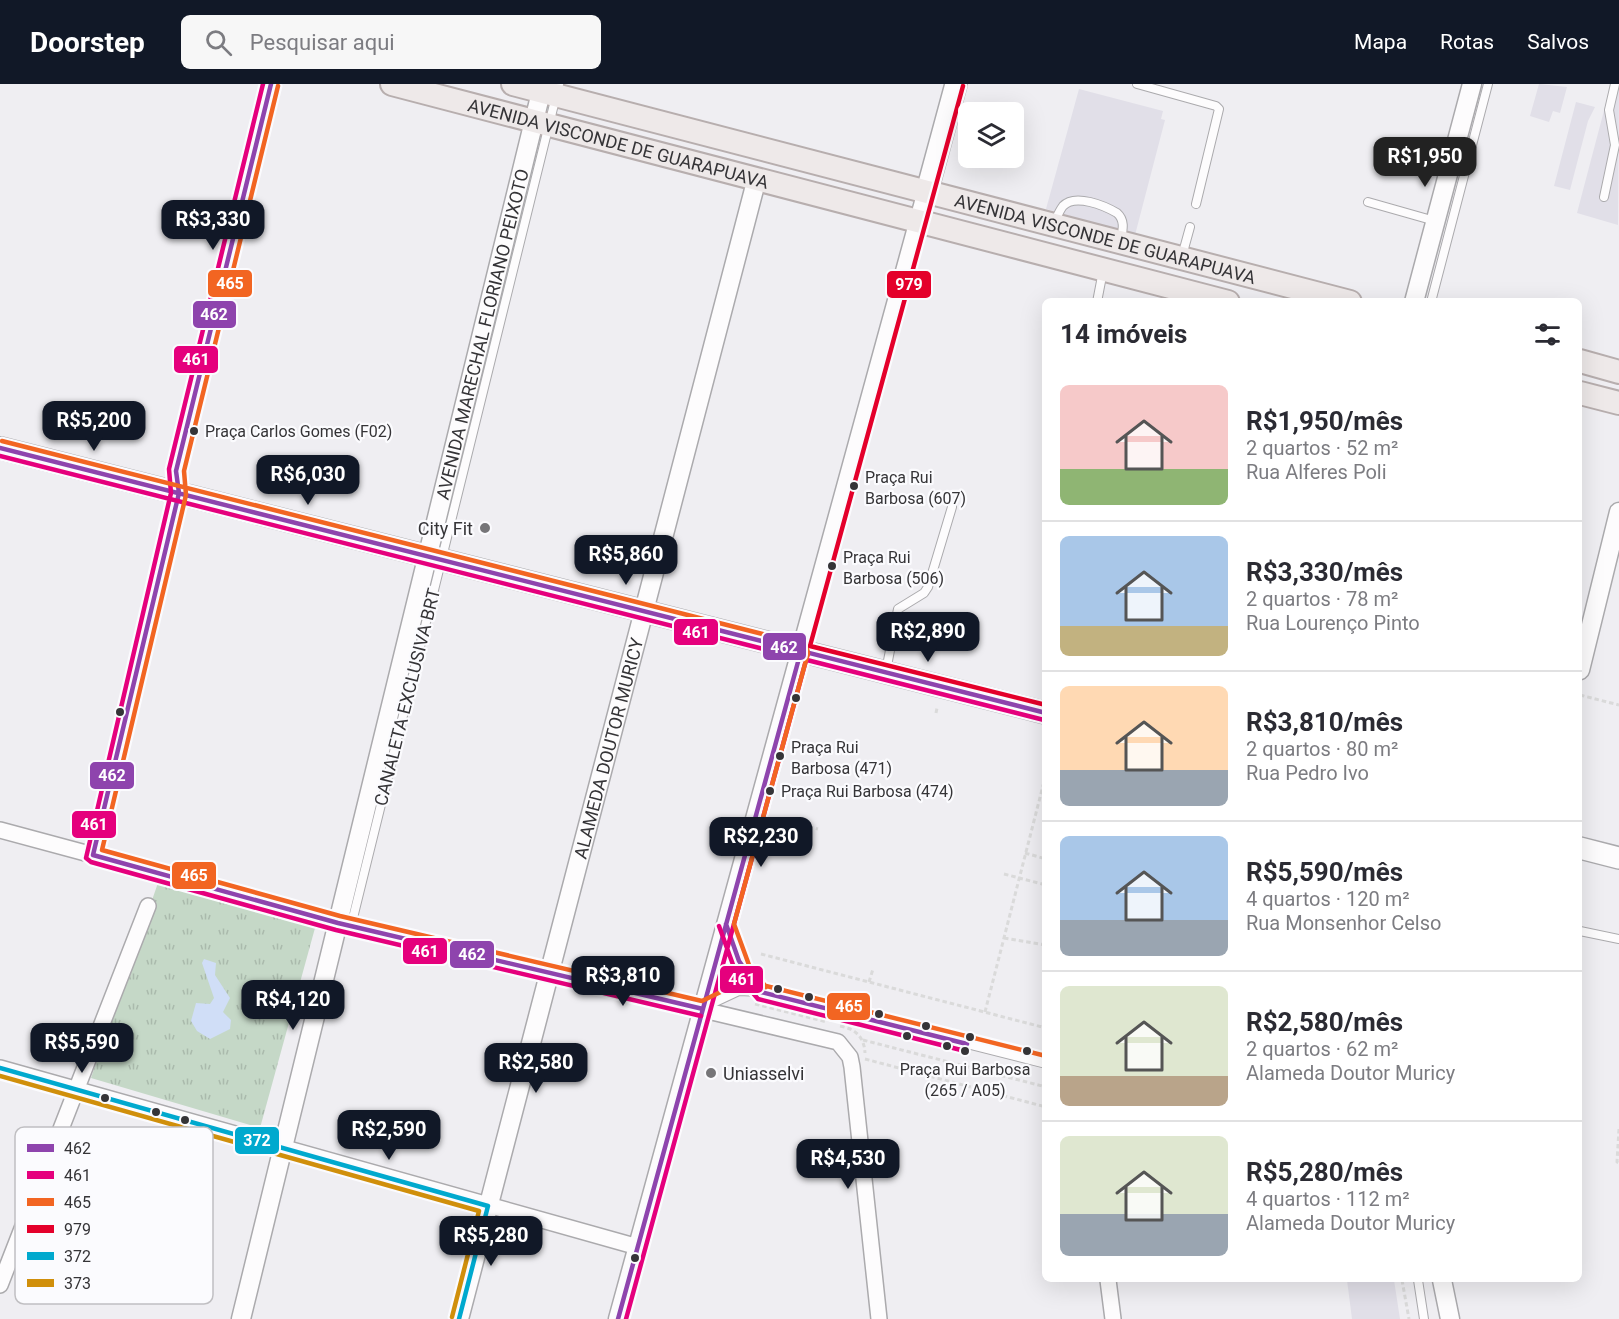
<!DOCTYPE html>
<html lang="pt">
<meta charset="utf-8">
<style>
:root{--surface:#fff;--page:#f7f7f7;--text:#2b2b33;--muted:#7c7c81;--line:#e1e1e2;--accent:#111827}
body{margin:0;font-family:Roboto,sans-serif;background:var(--page);color:var(--text);height:100vh;display:flex;flex-direction:column;font-size:22px;white-space:nowrap}
*{box-sizing:border-box;margin:0}
p{font-size:20px;color:var(--muted)}
.icon{flex:none;width:33px;height:33px;fill:none;stroke:currentColor;stroke-width:2;stroke-linecap:round;stroke-linejoin:round}
.map{position:relative;flex:1;overflow:hidden}
.panel{position:absolute;left:1042px;top:214px;width:540px;height:984px;display:flex;flex-direction:column;background:var(--surface);border-radius:9px;box-shadow:0 6px 24px #0002}
.panel>*{flex:none}
.tools{position:absolute;left:958px;top:18px;display:grid;gap:12px}
.tools a{display:grid;place-items:center;width:66px;height:66px;border-radius:9px;background:var(--surface);box-shadow:0 6px 24px #0002;font-size:30px}
.price{position:absolute;translate:-50% -51px;padding:0 14px;border-radius:12px;background:var(--accent);color:#fff;font-size:20px;line-height:39px;filter:drop-shadow(0 2px 3px #0008)}
.price::after{content:'';position:absolute;left:50%;top:36px;width:18px;height:14px;margin-left:-9px;background:inherit;clip-path:polygon(0 0,100% 0,50% 100%)}
.price.current{background:#222;color:#fff}
ul{padding:0;list-style:none}
li{display:flex;align-items:center;gap:18px;height:150px;padding:0 18px}
li+li{border-top:2px solid var(--line)}
li span{display:grid;place-items:center;flex:none;width:168px;height:120px;border-radius:9px;color:#555}
li>.icon{margin-inline-start:auto}
span .icon{width:72px;height:72px;fill:#fffc;stroke-width:1}
li b{font-size:26px}
h2{display:flex;justify-content:space-between;align-items:center;height:72px;padding:0 18px;font-size:26px}
header{display:flex;align-items:center;gap:36px;box-sizing:border-box;height:84px;padding:0 30px;background:var(--accent);color:#fff}
header strong{font-size:28px}
nav{display:flex;gap:33px;margin-inline-start:auto;font-size:21px}
.search{width:420px;height:54px;background:var(--page);display:flex;align-items:center;gap:15px;box-sizing:border-box;padding:0 21px;border-radius:9px;color:var(--muted);font-size:22px}
.map>svg:first-child{display:block}
.built{fill:#e1dfe8}
.park{fill:url(#park-tufts)}
.water{fill:#d0def7}
.lines{fill:none;stroke-linecap:round;stroke-linejoin:round}
.service-casing{stroke:#abaaad;stroke-width:10}
.minor-casing{stroke:#abaaad;stroke-width:18}
.tertiary-casing{stroke:#abaaad;stroke-width:21}
.secondary-casing{stroke:#abaaad;stroke-width:24}
.primary-casing{stroke:#b7aeae;stroke-width:26}
.path{stroke:#dadada;stroke-width:3;stroke-dasharray:4.5 3;stroke-linecap:butt}
.service{stroke:#fdfcfd;stroke-width:8}
.minor{stroke:#fdfcfd;stroke-width:15}
.tertiary{stroke:#fdfcfd;stroke-width:18}
.secondary{stroke:#fdfcfd;stroke-width:21}
.primary{stroke:#eee9e9;stroke-width:22}
.bus-1-casing{stroke:#fbfbfe;stroke-width:9}
.bus-2-casing{stroke:#fbfbfe;stroke-width:9}
.bus-3-casing{stroke:#fbfbfe;stroke-width:9}
.bus-4-casing{stroke:#fbfbfe;stroke-width:9}
.bus-5-casing{stroke:#fbfbfe;stroke-width:9}
.bus-6-casing{stroke:#fbfbfe;stroke-width:9}
.bus-1{stroke:#8e44ad;stroke-width:4.5}
.bus-2{stroke:#e5007d;stroke-width:4.5}
.bus-3{stroke:#f26522;stroke-width:4.5}
.bus-4{stroke:#e4002b;stroke-width:4.5}
.bus-5{stroke:#00a9ce;stroke-width:4.5}
.bus-6{stroke:#d08f0b;stroke-width:4.5}
.bus-dot{fill:#353437;stroke:#fbfbfe;stroke-width:2}
.poi-dot{fill:#767578;stroke:#fbfbfe;stroke-width:2}
.labels{text-anchor:middle;dominant-baseline:central;stroke-width:4.5;stroke-linejoin:round;paint-order:stroke}
.bus-label{font-size:16px;fill:#353437;stroke:#fbfbfe;text-anchor:start}
.street-label{font-size:18px;fill:#353437;stroke:#fbfbfe}
.poi-label{font-size:18px;fill:#353437;stroke:#fbfbfe;text-anchor:end}
.key{fill:#fbfbfe;stroke:#c0bfc2;stroke-width:1.5}
.key-label{font-size:16px;fill:#353437}
.line-badge{stroke:#fbfbfe;stroke-width:2}
.badge-label{font-size:16px;text-anchor:middle;font-weight:bold;fill:#fff}
</style>
<header>
<strong>Doorstep</strong>
<div class="search"><svg class="icon" aria-label="search" viewBox="0 0 24 24"><circle cx="10" cy="10" r="6"/><path d="M15 15l6 6"/></svg>Pesquisar aqui</div>
<nav><a>Mapa</a><a>Rotas</a><a>Salvos</a></nav>
</header>
<div class="map">
<svg width="1619" height="1235" viewBox="0 0 1619 1235">
<defs>
<pattern id="park-tufts" width="24" height="20" patternUnits="userSpaceOnUse" patternTransform="scale(1.5)"><rect width="24" height="20" fill="#c5d8c7"/><path d="M3 7l-1-3M5 7V3M7 7l1-3M15 17l-1-3M17 17v-4M19 17l1-3" fill="none" stroke="#aabaac"/></pattern>
</defs>
<rect width="100%" height="100%" fill="#efeef2"/>
<path class="built" d="M1539 0 1567 3 1560 29 1553 27 1549 38 1530 32Z
M1611 0H1619L1618 141 1577 129Z
M1079 5 1163 27 1161 35 1165 36 1135 151 1046 125Z
M1576 18 1595 23 1588 37 1570 106 1554 102Z
M1347 1196H1394L1400 1235H1352Z"/>
<path class="park" d="M161 790 315 844 260 1044 91 994Z"/>
<path class="water" d="M204 875 216 879 215 891 230 914 223 928 231 936 230 945 210 955 197 947 191 937 196 919 210 920 214 914 202 879Z"/>
<g class="lines">
<defs>
<path id="service" d="M1137 0 1216 22 1219 25 1196 120
M1604 113 1615 61 1609 26 1615 0
M1368 118 1435 137
M1053 139C1057 134 1059 127 1063 122 1075 109 1105 122 1117 129 1125 136 1123 145 1121 155
M1182 172 1190 143
M1097 218 1103 187
M1431 218 1488 0
M178 411 93 771 337 839
M886 587 898 525 924 509 928 503 952 423
M349 841 351 842 559 0
M1580 847 1619 855
M728 848C735 873 742 890 761 908
M707 922 739 907 761 908 1046 980
M1418 1196 1424 1235"/>
<path id="minor" d="M179 409 176 387 271 0
M0 746 93 771
M351 842 838 958 850 973 852 983 879 1235
M0 984 638 1163
M1108 1196 1113 1235
M0 1201 148 822"/>
<g id="tertiary">
<path d="M1414 218 1472 0"/>
<path d="M1580 586 1619 428"/>
<path d="M1442 1196 1450 1235"/>
<path id="s1" d="M241 1235 543 0"/>
<path id="s2" d="M459 1235 757 94"/>
<path d="M618 1235 927 107"/>
</g>
<path id="secondary" d="M927 107 956 0
M0 364 1046 629
M1580 764 1619 774"/>
<g id="primary">
<path id="s3" d="M392 0 1228 218"/>
<path id="s4" d="M513 0 1350 218"/>
<path d="M1580 277 1619 288"/>
<path d="M1580 309 1619 319"/>
</g>
</defs>
<use href="#service" class="service-casing"/>
<use href="#minor" class="minor-casing"/>
<use href="#tertiary" class="tertiary-casing"/>
<use href="#secondary" class="secondary-casing"/>
<use href="#primary" class="primary-casing"/>
<path class="path" d="M1580 611 1619 621
M936 629 937 624
M794 739 818 745
M1025 769 1046 775
M1004 790 1046 801
M1004 854 1046 861
M761 870 1046 944
M869 898 873 885
M755 920 827 938
M985 928 1046 690
M840 942C855 945 864 952 865 969
M863 956 1046 1003
M865 975 1046 1023
M1619 1045 1617 1078 1619 1079
M1402 1196 1409 1235"/>
<use href="#service" class="service"/>
<use href="#minor" class="minor"/>
<use href="#tertiary" class="tertiary"/>
<use href="#secondary" class="secondary"/>
<use href="#primary" class="primary"/>
<defs>
<path id="bus-1" d="M271 0 176 387 179 409 93 771 338 839 703 925
M0 364 1046 629
M726 840 739 877 761 908 967 960
M618 1235 801 567"/>
<path id="bus-2" d="M263 0 169 385 171 409 86 774 91 778 336 846 701 932
M0 372 1044 636
M719 842 736 889 758 915 965 967
M626 1235 808 569"/>
<path id="bus-3" d="M278 2 184 387 186 411 102 766 340 832 702 917 737 900 762 901 1046 972
M2 357 806 561 808 569 734 840 749 881 766 903"/>
<path id="bus-4" d="M963 2 810 562 1046 621"/>
<path id="bus-5" d="M0 984 488 1122 459 1235"/>
<path id="bus-6" d="M0 992 479 1127 452 1233"/>
</defs>
<use href="#bus-1" class="bus-1-casing"/>
<use href="#bus-2" class="bus-2-casing"/>
<use href="#bus-3" class="bus-3-casing"/>
<use href="#bus-4" class="bus-4-casing"/>
<use href="#bus-5" class="bus-5-casing"/>
<use href="#bus-6" class="bus-6-casing"/>
<use href="#bus-1" class="bus-1"/>
<use href="#bus-2" class="bus-2"/>
<use href="#bus-3" class="bus-3"/>
<use href="#bus-4" class="bus-4"/>
<use href="#bus-5" class="bus-5"/>
<use href="#bus-6" class="bus-6"/>
</g>
<g class="bus-dot">
<circle cx="194" cy="347" r="5"/>
<circle cx="854" cy="402" r="5"/>
<circle cx="832" cy="482" r="5"/>
<circle cx="796" cy="614" r="5"/>
<circle cx="120" cy="628" r="5"/>
<circle cx="780" cy="672" r="5"/>
<circle cx="770" cy="707" r="5"/>
<circle cx="778" cy="905" r="5"/>
<circle cx="809" cy="913" r="5"/>
<circle cx="879" cy="930" r="5"/>
<circle cx="926" cy="942" r="5"/>
<circle cx="907" cy="952" r="5"/>
<circle cx="970" cy="953" r="5"/>
<circle cx="947" cy="962" r="5"/>
<circle cx="965" cy="967" r="5"/>
<circle cx="1027" cy="967" r="5"/>
<circle cx="105" cy="1014" r="5"/>
<circle cx="156" cy="1028" r="5"/>
<circle cx="185" cy="1036" r="5"/>
<circle cx="635" cy="1174" r="5"/>
</g>
<g class="poi-dot">
<circle cx="485" cy="444" r="6"/>
<circle cx="711" cy="989" r="6"/>
</g>
<g class="labels">
<g class="bus-label">
<text x="205" y="347">Praça Carlos Gomes (F02)</text>
<text x="865" y="393">Praça Rui<tspan x="865" dy="21">Barbosa (607)</tspan></text>
<text x="843" y="473">Praça Rui<tspan x="843" dy="21">Barbosa (506)</tspan></text>
<text x="791" y="663">Praça Rui<tspan x="791" dy="21">Barbosa (471)</tspan></text>
<text x="781" y="707">Praça Rui Barbosa (474)</text>
<text x="965" y="985" text-anchor="middle">Praça Rui Barbosa<tspan x="965" dy="21">(265 / A05)</tspan></text>
</g>
<g class="street-label">
<text stroke="none"><textPath href="#s3" startOffset="234">AVENIDA VISCONDE DE GUARAPUAVA</textPath></text>
<text stroke="none"><textPath href="#s4" startOffset="612">AVENIDA VISCONDE DE GUARAPUAVA</textPath></text>
<text stroke="none"><textPath href="#s1" startOffset="1014">AVENIDA MARECHAL FLORIANO PEIXOTO</textPath></text>
<text transform="translate(407 613) rotate(-76)">CANALETA EXCLUSIVA BRT</text>
<text stroke="none"><textPath href="#s2" startOffset="590">ALAMEDA DOUTOR MURICY</textPath></text>
</g>
<g class="poi-label">
<text x="473" y="444">City Fit</text>
<text x="723" y="989" text-anchor="start">Uniasselvi</text>
</g>
</g>
<rect x="15" y="1043" width="198" height="177" rx="9" class="key"/>
<rect x="27" y="1060" width="27" height="8" fill="#8e44ad"/>
<rect x="27" y="1087" width="27" height="8" fill="#e5007d"/>
<rect x="27" y="1114" width="27" height="8" fill="#f26522"/>
<rect x="27" y="1141" width="27" height="8" fill="#e4002b"/>
<rect x="27" y="1168" width="27" height="8" fill="#00a9ce"/>
<rect x="27" y="1195" width="27" height="8" fill="#d08f0b"/>
<g class="key-label">
<text x="64" y="1070">462</text>
<text x="64" y="1097">461</text>
<text x="64" y="1124">465</text>
<text x="64" y="1151">979</text>
<text x="64" y="1178">372</text>
<text x="64" y="1205">373</text>
</g>
<g class="line-badge">
<rect x="207" y="185" width="46" height="29" rx="6" fill="#f26522"/>
<rect x="886" y="186" width="46" height="29" rx="6" fill="#e4002b"/>
<rect x="192" y="216" width="45" height="29" rx="6" fill="#8e44ad"/>
<rect x="173" y="261" width="46" height="29" rx="6" fill="#e5007d"/>
<rect x="673" y="534" width="46" height="28" rx="6" fill="#e5007d"/>
<rect x="762" y="548" width="45" height="29" rx="6" fill="#8e44ad"/>
<rect x="89" y="677" width="46" height="29" rx="6" fill="#8e44ad"/>
<rect x="71" y="726" width="46" height="29" rx="6" fill="#e5007d"/>
<rect x="171" y="777" width="46" height="29" rx="6" fill="#f26522"/>
<rect x="402" y="853" width="46" height="28" rx="6" fill="#e5007d"/>
<rect x="449" y="856" width="46" height="29" rx="6" fill="#8e44ad"/>
<rect x="719" y="881" width="45" height="29" rx="6" fill="#e5007d"/>
<rect x="826" y="908" width="45" height="29" rx="6" fill="#f26522"/>
<rect x="234" y="1042" width="46" height="29" rx="6" fill="#00a9ce"/>
</g>
<g class="badge-label">
<text x="230" y="205">465</text>
<text x="909" y="206">979</text>
<text x="214" y="236">462</text>
<text x="196" y="281">461</text>
<text x="696" y="554">461</text>
<text x="784" y="569">462</text>
<text x="112" y="697">462</text>
<text x="94" y="746">461</text>
<text x="194" y="797">465</text>
<text x="425" y="873">461</text>
<text x="472" y="876">462</text>
<text x="742" y="901">461</text>
<text x="849" y="928">465</text>
<text x="257" y="1062">372</text>
</g>
</svg>
<div class="tools">
<a><svg class="icon" aria-label="layers" viewBox="0 0 24 24"><path d="M12 4l9 5-9 5-9-5zM3 14l9 5 9-5"/></svg></a>
</div>
<b class="price current" style="left:1425px;top:104px">R$1,950</b>
<b class="price" style="left:213px;top:167px">R$3,330</b>
<b class="price" style="left:94px;top:368px">R$5,200</b>
<b class="price" style="left:308px;top:422px">R$6,030</b>
<b class="price" style="left:626px;top:502px">R$5,860</b>
<b class="price" style="left:928px;top:579px">R$2,890</b>
<b class="price" style="left:761px;top:784px">R$2,230</b>
<b class="price" style="left:623px;top:923px">R$3,810</b>
<b class="price" style="left:293px;top:947px">R$4,120</b>
<b class="price" style="left:82px;top:990px">R$5,590</b>
<b class="price" style="left:536px;top:1010px">R$2,580</b>
<b class="price" style="left:389px;top:1077px">R$2,590</b>
<b class="price" style="left:848px;top:1106px">R$4,530</b>
<b class="price" style="left:491px;top:1183px">R$5,280</b>
<section class="panel">
<h2>14 imóveis<svg class="icon" aria-label="filters" viewBox="0 0 24 24"><path d="M4 7h16M4 17h16"/><circle cx="9" cy="7" r="2"/><circle cx="15" cy="17" r="2"/></svg></h2>
<ul>
<li><span style="background:linear-gradient(#f6c9c9 70%,#8fb573 0)"><svg class="icon" aria-label="home" viewBox="0 0 24 24"><path d="M3 11l9-7 9 7M6 9v11h12V9"/></svg></span><div><b>R$1,950/mês</b><p>2 quartos · 52 m²</p><p>Rua Alferes Poli</p></div></li>
<li><span style="background:linear-gradient(#a9c7e8 75%,#c2b280 0)"><svg class="icon" aria-label="home" viewBox="0 0 24 24"><path d="M3 11l9-7 9 7M6 9v11h12V9"/></svg></span><div><b>R$3,330/mês</b><p>2 quartos · 78 m²</p><p>Rua Lourenço Pinto</p></div></li>
<li><span style="background:linear-gradient(#ffd9b3 70%,#9aa5b1 0)"><svg class="icon" aria-label="home" viewBox="0 0 24 24"><path d="M3 11l9-7 9 7M6 9v11h12V9"/></svg></span><div><b>R$3,810/mês</b><p>2 quartos · 80 m²</p><p>Rua Pedro Ivo</p></div></li>
<li><span style="background:linear-gradient(#a9c7e8 70%,#9aa5b1 0)"><svg class="icon" aria-label="home" viewBox="0 0 24 24"><path d="M3 11l9-7 9 7M6 9v11h12V9"/></svg></span><div><b>R$5,590/mês</b><p>4 quartos · 120 m²</p><p>Rua Monsenhor Celso</p></div></li>
<li><span style="background:linear-gradient(#dfe7d0 75%,#b9a48a 0)"><svg class="icon" aria-label="home" viewBox="0 0 24 24"><path d="M3 11l9-7 9 7M6 9v11h12V9"/></svg></span><div><b>R$2,580/mês</b><p>2 quartos · 62 m²</p><p>Alameda Doutor Muricy</p></div></li>
<li><span style="background:linear-gradient(#dfe7d0 65%,#9aa5b1 0)"><svg class="icon" aria-label="home" viewBox="0 0 24 24"><path d="M3 11l9-7 9 7M6 9v11h12V9"/></svg></span><div><b>R$5,280/mês</b><p>4 quartos · 112 m²</p><p>Alameda Doutor Muricy</p></div></li>
</ul>
</section>
</div>
